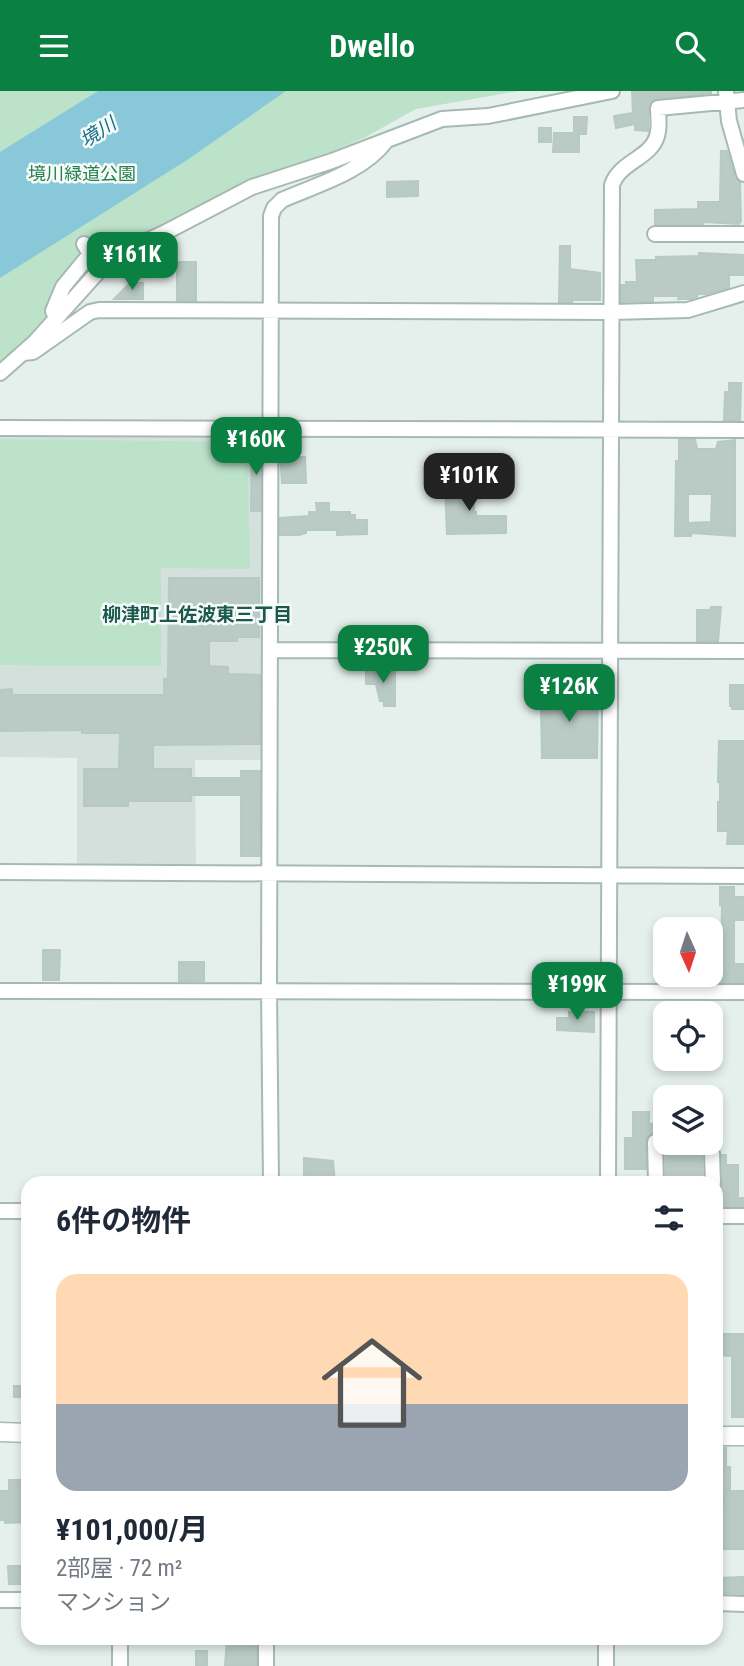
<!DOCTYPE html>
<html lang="ja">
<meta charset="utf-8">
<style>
:root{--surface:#fff;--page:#f2f2f3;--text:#1f2937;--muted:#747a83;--line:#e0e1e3;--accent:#0b8043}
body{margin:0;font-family:"Roboto Condensed","Noto Sans JP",sans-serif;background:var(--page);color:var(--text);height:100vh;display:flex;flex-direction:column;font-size:26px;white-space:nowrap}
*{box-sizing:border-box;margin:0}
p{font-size:23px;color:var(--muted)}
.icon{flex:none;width:38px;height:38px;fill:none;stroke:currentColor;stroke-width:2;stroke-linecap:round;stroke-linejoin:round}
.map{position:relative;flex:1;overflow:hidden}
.panel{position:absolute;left:21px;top:1085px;width:702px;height:469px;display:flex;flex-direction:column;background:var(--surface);border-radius:21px;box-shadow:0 4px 10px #0003}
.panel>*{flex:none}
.needle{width:46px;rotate:177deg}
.tools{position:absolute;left:653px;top:826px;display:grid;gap:14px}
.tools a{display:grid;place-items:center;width:70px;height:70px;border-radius:14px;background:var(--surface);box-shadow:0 4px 10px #0003;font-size:35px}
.price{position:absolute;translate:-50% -60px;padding:0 16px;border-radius:14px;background:var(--accent);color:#fff;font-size:23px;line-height:46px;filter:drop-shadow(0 2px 4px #0008)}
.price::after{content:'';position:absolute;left:50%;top:42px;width:21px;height:16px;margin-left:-10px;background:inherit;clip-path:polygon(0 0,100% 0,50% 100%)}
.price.active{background:#222;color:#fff}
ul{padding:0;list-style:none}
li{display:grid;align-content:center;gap:14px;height:371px;padding:0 35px}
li+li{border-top:2px solid var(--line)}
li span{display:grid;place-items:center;height:217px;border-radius:21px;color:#555}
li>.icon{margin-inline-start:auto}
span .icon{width:126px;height:126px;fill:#fffc;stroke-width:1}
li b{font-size:30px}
h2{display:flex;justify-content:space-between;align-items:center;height:84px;padding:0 35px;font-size:30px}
header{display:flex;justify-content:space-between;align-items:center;height:91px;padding:0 35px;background:var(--accent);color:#fff;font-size:32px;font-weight:700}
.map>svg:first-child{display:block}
.built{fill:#d3e0db}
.green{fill:#bce2c9}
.water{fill:#88c8d9}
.building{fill:#bacbc5;stroke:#b6cac3;stroke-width:2;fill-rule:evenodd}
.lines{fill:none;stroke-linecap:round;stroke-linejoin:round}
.minor-casing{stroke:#a7b9b4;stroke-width:18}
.tertiary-casing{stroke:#a7b9b4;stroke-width:21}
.minor{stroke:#fff;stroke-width:14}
.tertiary{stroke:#fff;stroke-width:18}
.labels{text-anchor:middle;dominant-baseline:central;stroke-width:5;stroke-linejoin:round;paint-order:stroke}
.park-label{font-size:18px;fill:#27804f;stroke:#f6fbf9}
.water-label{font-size:19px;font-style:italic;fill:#146d87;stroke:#f6fbf9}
.neighbourhood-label{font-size:19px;font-weight:bold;fill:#1b594e;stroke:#f6fbf9}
</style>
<header><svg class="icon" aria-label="menu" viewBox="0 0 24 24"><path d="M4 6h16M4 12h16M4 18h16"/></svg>Dwello<svg class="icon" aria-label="search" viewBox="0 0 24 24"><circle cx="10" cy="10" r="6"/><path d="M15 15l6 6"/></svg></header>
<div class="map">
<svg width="744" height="1575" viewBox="0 0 744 1575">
<rect width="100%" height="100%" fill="#e5f0ec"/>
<path class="built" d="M0 340H263L264 669H195L196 777 77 775V667L0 666Z"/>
<path class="green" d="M0 0H519L416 18 364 47 287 79 245 91 165 134 130 149 102 166 72 196 29 245 0 272Z
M0 348 247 351 250 478 161 477V575L0 574Z"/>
<path class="water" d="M98 0H286L187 69 0 187V61Z"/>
<path class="building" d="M632 0H711V2L653 9 648 17V40L635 39V33L616 37 614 25 633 22Z
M574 26H587L586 43H579V61H553L554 42H574Z
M539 37H551V51H539Z
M721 60H727L735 86 740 91 741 130 739 133 703 131V133H655V119L698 118V111H720Z
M418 90V105L387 106V91Z
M560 155H570V178L600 182V209H572V211H559Z
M699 162 744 164V184H729V197L707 203H697V206L692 208H678L679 205H653V210L621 211V194H626V191H637L636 169H656V166L699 165Z
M177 171H196V210H177Z
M130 192H143V208H114Z
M729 292H741L740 329H724L725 301H729Z
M284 347H294V366H305L306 392H282L280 360H284Z
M679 348H695L697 358H716L718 351 735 349V445L691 442V445H675L676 370H679ZM688 403H712L711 431 688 432Z
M252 350H261V420H251Z
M462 392H474V421H476V425H506V442L447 443 445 395H462Z
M316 412H329V421H350V424H355V429H367V443L337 444V439H306V442L299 444H280V427L309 425V421H317Z
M169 487H259V546H237V550H209V575L228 576V583L260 584V653L153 654V678H191V687H241V680H260V765H241V704H191V710H128V715H84V678H119L120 642H82V639L0 640V599L12 598V604H164V588H168Z
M711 516H721L718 550H697V519H711Z
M366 579H395V615H384V610H380L376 593H366Z
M730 594H744V618H732V615H730Z
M539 599H598L597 667H542L541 617H539Z
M719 650H744V753H727L728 740H718V711H720V691H718Z
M720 796H734V806H744V829H734V873H744V891H710V867H721L722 814H720Z
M43 859H60L59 889H43Z
M179 871H204V890H179Z
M569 921H594V941L557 939V927H569Z
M633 1021H649V1033L665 1032V1052H683V1064H702L703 1091H666L665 1050 660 1043 655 1041 646 1047V1078H625V1047H633Z
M722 1064H726V1074H738V1107H744V1115H719L718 1100 723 1092Z
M304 1067 333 1070 335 1092H304Z
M716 1243H744V1326H732V1265L716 1264Z
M14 1295H27V1306H14Z
M716 1357H726V1376H730V1399H716Z
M9 1389H21V1393H28V1431L5 1432V1429H0V1400H9Z
M724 1400H744V1458H716V1421H723Z
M8 1475H28V1493H9Z
M744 1486V1503L716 1502V1487Z
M227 1547H256V1575H225Z
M196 1560H207V1575H196Z"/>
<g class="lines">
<defs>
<path id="minor" d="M726 0 729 30 744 83
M655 143H744
M55 225 53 220 63 196 90 163 84 153
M23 262 33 261 90 221 99 219 612 221 688 219 744 202
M0 282 35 251 105 173 125 160 166 141 252 96 332 70 442 28 488 25 612 0
M0 337 744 339
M270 559 744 560
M0 781 744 785
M0 900 744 901
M655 1051 656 1092
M712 1062 713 1092
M271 1092 269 899 271 125 274 117 282 109C316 94 363 81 386 50
M608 1092 612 94C619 71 651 67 657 45 660 36 658 26 658 17L744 9
M0 1120H28
M716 1125H744
M0 1509H28
M716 1512 744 1513
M120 1575V1547
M266 1575V1547
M606 1575V1547"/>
<path id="tertiary" d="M0 1341 28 1342
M716 1345H744"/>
</defs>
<use href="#minor" class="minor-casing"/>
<use href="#tertiary" class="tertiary-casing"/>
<use href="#minor" class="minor"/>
<use href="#tertiary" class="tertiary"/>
</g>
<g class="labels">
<g class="park-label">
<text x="82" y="82">境川緑道公園</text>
</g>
<g class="water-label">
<text transform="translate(98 41) rotate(-33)">境川</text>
</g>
<g class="neighbourhood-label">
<text x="197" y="523">柳津町上佐波東三丁目</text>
</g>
</g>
</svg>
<div class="tools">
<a><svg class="needle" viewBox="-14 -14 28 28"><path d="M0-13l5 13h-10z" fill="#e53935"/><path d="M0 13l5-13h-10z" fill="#747a83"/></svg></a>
<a><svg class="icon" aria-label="locate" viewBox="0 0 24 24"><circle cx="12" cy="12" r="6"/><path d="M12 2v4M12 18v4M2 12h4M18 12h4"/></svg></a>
<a><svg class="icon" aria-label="layers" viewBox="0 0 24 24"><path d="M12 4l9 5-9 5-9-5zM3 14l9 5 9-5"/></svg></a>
</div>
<b class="price" style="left:132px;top:201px">¥161K</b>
<b class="price" style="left:256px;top:386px">¥160K</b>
<b class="price active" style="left:469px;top:422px">¥101K</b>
<b class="price" style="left:383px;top:594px">¥250K</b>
<b class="price" style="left:569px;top:633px">¥126K</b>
<b class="price" style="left:577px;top:931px">¥199K</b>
<section class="panel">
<h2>6件の物件<svg class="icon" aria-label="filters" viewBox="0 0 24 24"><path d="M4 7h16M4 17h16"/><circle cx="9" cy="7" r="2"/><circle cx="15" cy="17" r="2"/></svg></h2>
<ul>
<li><span style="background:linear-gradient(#ffd9b3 60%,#9aa5b1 0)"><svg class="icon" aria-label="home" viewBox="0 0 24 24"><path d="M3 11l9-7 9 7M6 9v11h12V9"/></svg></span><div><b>¥101,000/月</b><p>2部屋 · 72 m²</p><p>マンション</p></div></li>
</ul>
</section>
</div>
